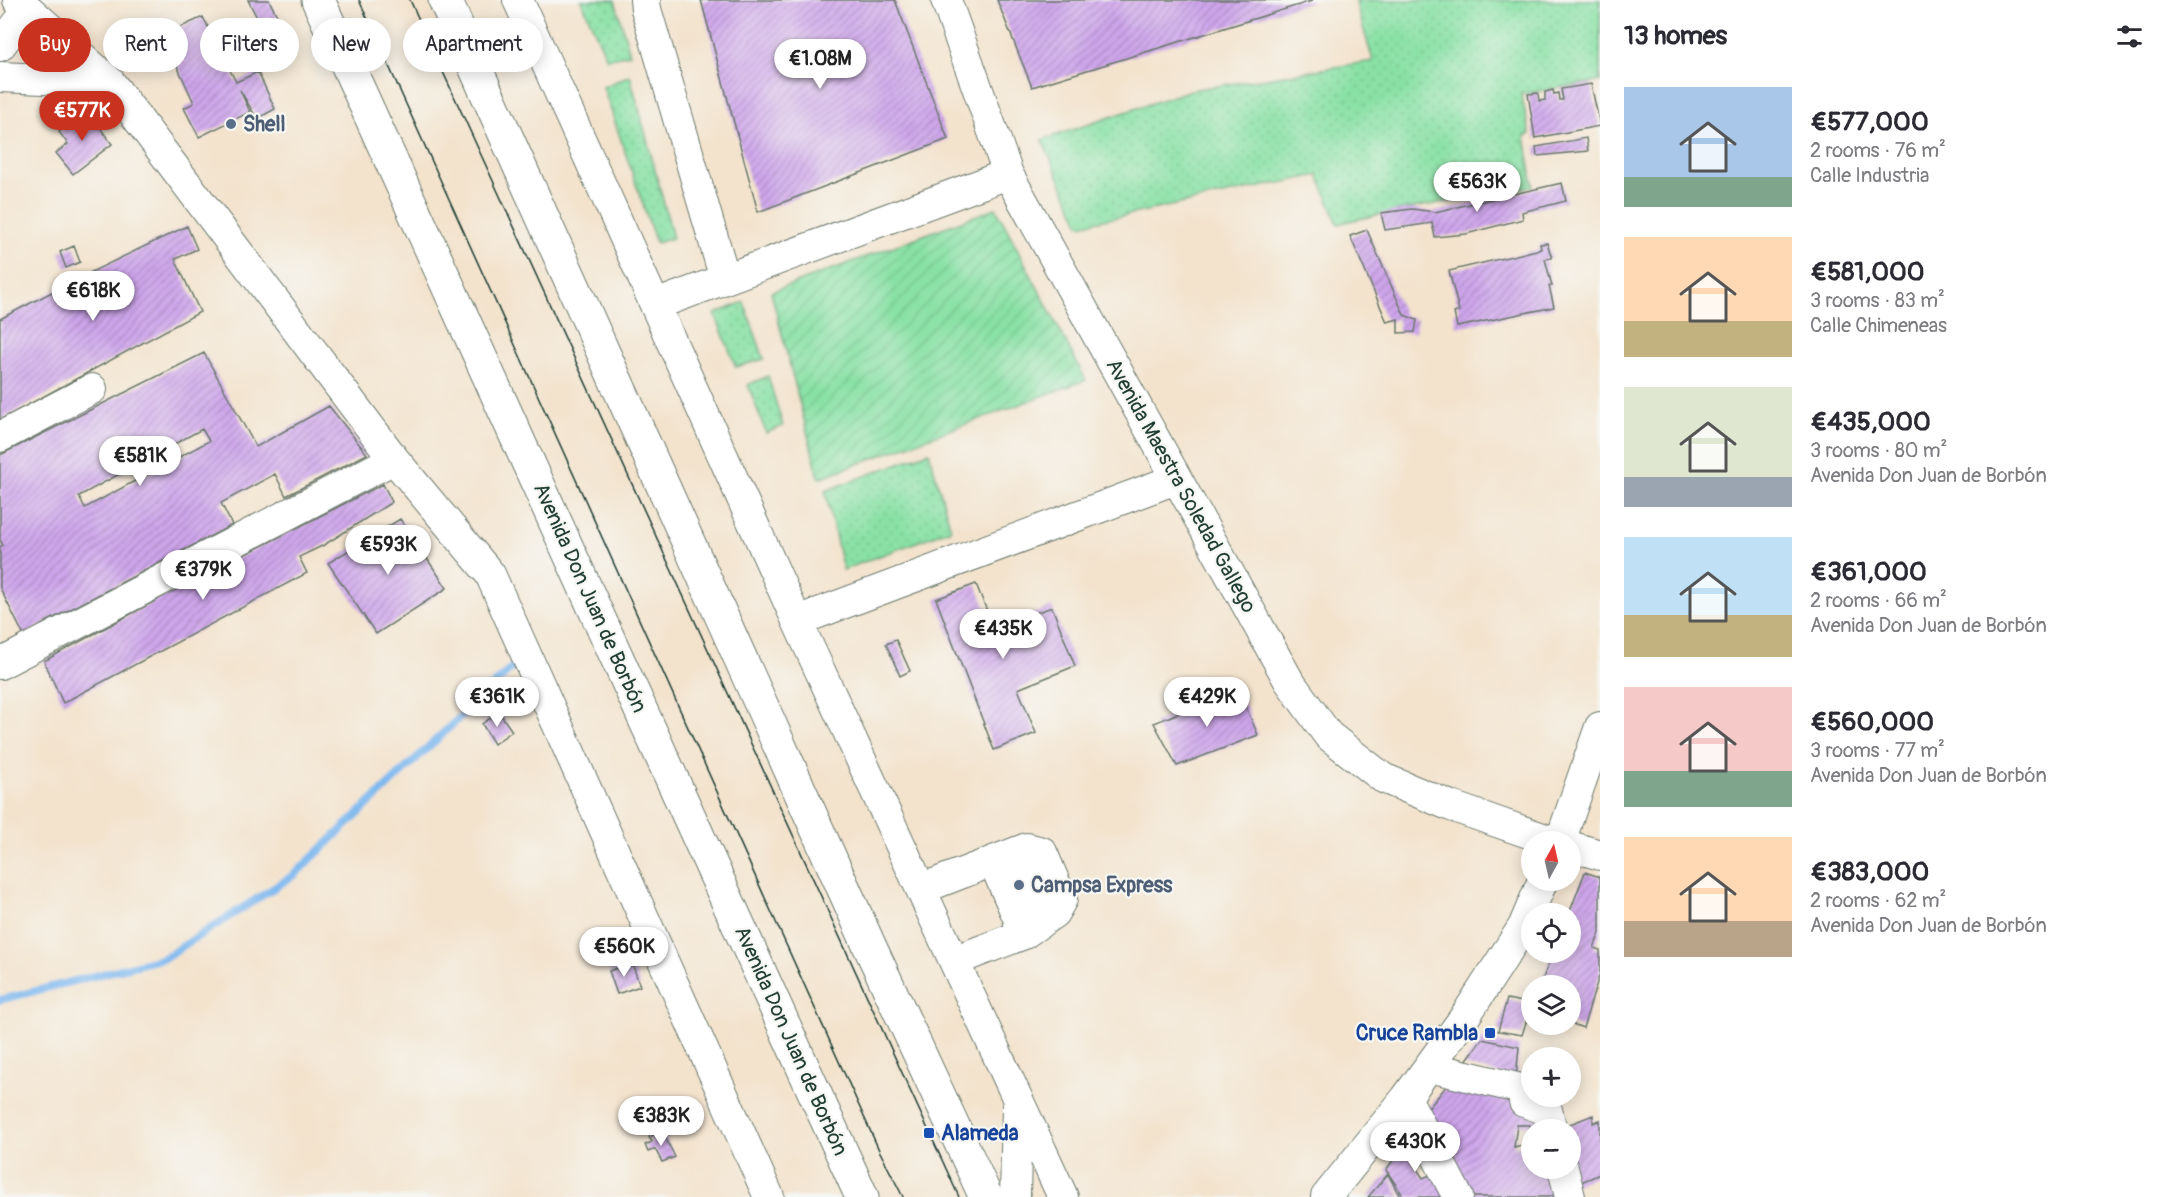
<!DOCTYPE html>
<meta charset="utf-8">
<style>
:root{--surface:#fff;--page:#f7f7f7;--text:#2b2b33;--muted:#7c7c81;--accent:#c8321e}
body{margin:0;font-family:Pangolin,sans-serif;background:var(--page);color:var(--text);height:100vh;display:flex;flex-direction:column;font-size:22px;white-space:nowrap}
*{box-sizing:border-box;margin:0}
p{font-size:20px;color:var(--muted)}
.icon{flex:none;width:33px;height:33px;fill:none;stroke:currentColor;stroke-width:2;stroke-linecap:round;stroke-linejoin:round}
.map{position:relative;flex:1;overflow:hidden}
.details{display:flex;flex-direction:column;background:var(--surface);width:570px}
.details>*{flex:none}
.banner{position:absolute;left:18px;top:18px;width:570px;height:54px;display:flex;gap:12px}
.needle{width:39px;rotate:8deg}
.controls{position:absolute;left:1521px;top:831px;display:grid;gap:12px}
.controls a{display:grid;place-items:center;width:60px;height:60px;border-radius:50%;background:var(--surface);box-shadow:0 3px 15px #0003;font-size:30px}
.price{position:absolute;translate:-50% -51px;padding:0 14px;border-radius:21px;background:#fff;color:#222;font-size:20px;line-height:39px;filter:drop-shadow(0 2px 3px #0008)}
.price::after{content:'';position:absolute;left:50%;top:36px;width:18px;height:14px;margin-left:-9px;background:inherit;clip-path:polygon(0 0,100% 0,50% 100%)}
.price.selected{background:var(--accent);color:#fff}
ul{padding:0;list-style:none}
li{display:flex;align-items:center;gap:18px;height:150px;padding:0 24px}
li span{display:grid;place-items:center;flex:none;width:168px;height:120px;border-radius:0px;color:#555}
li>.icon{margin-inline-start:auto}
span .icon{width:72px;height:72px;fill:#fffc;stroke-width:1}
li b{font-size:26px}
h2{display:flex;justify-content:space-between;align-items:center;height:72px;padding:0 24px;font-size:26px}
.chip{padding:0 21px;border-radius:27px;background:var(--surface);box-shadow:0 3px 15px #0003;font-size:21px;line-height:54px}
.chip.selected{background:var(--accent);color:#fff}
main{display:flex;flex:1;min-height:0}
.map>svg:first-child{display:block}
.grass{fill:url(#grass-dots);stroke:#548f6c;stroke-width:1.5}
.garden{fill:url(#garden-furrows);stroke:#548f6c;stroke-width:1.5}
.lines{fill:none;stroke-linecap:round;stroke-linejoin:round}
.stream{stroke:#7db8ef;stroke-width:8}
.building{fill:url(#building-hatch);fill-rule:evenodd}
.minor-casing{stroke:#69776a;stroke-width:32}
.major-casing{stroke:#69776a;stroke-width:35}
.minor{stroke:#fff;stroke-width:30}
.major{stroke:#fff;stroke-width:33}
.tram{stroke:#1f3d34;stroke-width:1.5}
.service-dot{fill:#5c6f8a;stroke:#f6f6f2;stroke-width:2}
.transit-dot{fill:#1a4fb4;stroke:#f6f6f2;stroke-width:2}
.labels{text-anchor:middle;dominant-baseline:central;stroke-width:4.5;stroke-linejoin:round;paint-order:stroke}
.service-label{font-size:21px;font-weight:bold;fill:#4e5e75;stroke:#f6f6f2;text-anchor:start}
.street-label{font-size:21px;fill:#1f3d34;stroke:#f6f6f2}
.transit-label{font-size:21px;font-weight:bold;fill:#164399;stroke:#f6f6f2;text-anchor:end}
</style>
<main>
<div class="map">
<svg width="1600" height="1197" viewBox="0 0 1600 1197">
<defs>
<pattern id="grass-dots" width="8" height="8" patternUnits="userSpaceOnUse" patternTransform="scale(1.5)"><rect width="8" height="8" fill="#89e1a5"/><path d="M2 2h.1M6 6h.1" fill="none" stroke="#76c28f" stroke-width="1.8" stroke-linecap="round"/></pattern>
<pattern id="garden-furrows" width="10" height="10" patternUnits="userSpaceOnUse" patternTransform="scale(1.5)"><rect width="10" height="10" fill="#89e1a5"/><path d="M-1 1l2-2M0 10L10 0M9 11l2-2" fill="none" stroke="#76c28f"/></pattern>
<pattern id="building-hatch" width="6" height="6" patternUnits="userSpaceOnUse" patternTransform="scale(1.5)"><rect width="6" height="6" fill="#cfa6ec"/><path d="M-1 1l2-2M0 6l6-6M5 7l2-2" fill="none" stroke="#a788c0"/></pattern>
</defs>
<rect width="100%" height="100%" fill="#f6f6f2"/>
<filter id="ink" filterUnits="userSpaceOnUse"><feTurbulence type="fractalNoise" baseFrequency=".0167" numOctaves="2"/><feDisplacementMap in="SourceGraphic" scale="12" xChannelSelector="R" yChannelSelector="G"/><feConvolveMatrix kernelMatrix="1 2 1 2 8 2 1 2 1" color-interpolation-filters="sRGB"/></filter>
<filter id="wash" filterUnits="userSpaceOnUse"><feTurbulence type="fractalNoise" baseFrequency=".008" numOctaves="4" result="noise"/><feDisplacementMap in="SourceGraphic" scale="24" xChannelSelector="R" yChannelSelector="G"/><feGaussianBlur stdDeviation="1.35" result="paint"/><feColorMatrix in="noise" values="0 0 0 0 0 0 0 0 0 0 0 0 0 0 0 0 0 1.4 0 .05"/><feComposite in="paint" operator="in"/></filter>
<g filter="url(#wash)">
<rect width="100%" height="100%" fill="#f3e3cd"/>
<path class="grass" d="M581 0H615L630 54 607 59Z
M1355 0H1600V81L1521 94 1530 134 1525 136 1533 186C1468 199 1402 208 1338 224L1318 175 1080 225 1042 140 1191 90 1373 61Z
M630 75 673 238 656 243 603 87Z
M744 302 764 359 736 367 715 314Z
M768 376 783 426 766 433 748 385Z
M929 452 951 529 843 570 825 491Z"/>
<path class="garden" d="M996 208 1086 380 819 478 771 292Z"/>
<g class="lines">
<path class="stream" d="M0 1000 164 958 294 875 521 659"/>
</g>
<g id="blocks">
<path class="building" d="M248 0H269L292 45 275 53Z
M701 0H895L948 139 758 212Z
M997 0H1312V1L1032 87Z
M203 17 236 82 258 72 275 109 257 119 240 90 250 112 199 137 184 108 194 103 163 35Z
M1591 84 1600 126 1535 138 1528 94 1538 93 1539 101 1545 100V92L1553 90 1554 94 1558 93 1559 100H1563L1561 89Z
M87 110 112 144 73 174 56 153 68 144 59 132Z
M1586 138 1588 151 1537 156 1536 147Z
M1562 183 1566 201 1522 212 1523 219 1466 234 1435 237 1432 223 1385 230 1381 213 1412 209 1435 212Z
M187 226 197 249 175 259 200 312 0 420V319L71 282 83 305 101 295 91 272Z
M1367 230 1404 315 1417 320 1415 332 1398 333V319L1387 322 1350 236Z
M1547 243 1552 258 1545 259 1552 286H1549L1554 307 1457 327 1454 313 1459 311 1449 271 1541 249 1540 244Z
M74 246 80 262 66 268 60 252Z
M204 353 256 447 329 406 367 454 286 496 275 474 221 503 232 525 48 621 24 636 0 588V547L3 545 0 540V455ZM202 429 209 441 85 508 79 496Z
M383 484 392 502 324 545 299 557 307 573 63 703 44 661 179 588Z
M400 519 447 588 376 634 328 563Z
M976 584 994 628 1052 607 1075 666 1018 689 1036 733 994 750 936 599Z
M896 640 910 671 900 676 886 644Z
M1238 689 1258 735 1177 766 1154 723Z
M499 712 512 731 494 744 482 724Z
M1585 872 1600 877V933L1594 948 1600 950V973L1583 1028 1570 1023V986H1540L1553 952H1570V914H1569Z
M632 963 640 986 617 994 609 971Z
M1507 999 1532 1004 1522 1035 1498 1031Z
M1482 1039 1519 1047 1516 1078 1463 1065Z
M1447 1085 1514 1100 1550 1130H1530V1125H1517L1514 1147 1523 1145 1529 1164 1532 1163V1168H1560L1567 1191 1549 1197H1466L1448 1161 1457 1157 1453 1150 1445 1154 1424 1114Z
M1593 1115V1123L1600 1120V1174L1572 1186 1570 1130 1557 1129Z
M1415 1130 1425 1144 1413 1163 1423 1178 1439 1171 1453 1197H1404L1386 1170Z
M662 1131 675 1157 662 1162 655 1149 648 1152 645 1145 652 1142 649 1137Z
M1388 1174 1400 1197H1368Z"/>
</g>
</g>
<g filter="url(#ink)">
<use href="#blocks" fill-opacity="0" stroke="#69776a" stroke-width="1.5"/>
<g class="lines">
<defs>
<path id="minor" d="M18 0 110 82 394 459 490 574 769 1197
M518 0 797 621 1063 1197
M645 0 646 9 725 279
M946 0 1008 174 1289 681 1328 735 1383 778 1451 806 1554 842
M0 46 28 10
M0 77 110 82
M655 305 1008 174
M0 437 92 389
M797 621 1176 479
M0 664 394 459
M1560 842 1600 727
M1570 846 1600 855
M1014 853 1039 908 1040 923
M993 861 1019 920V936
M921 889 1027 848 1042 852 1062 899 1054 913 1024 934 954 961
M1429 1067 1526 1090 1524 1102 1547 1110 1552 1130
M1406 1098 1458 1197
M1563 1168 1570 1197
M1015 1197 1017 1107
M1326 1197 1406 1098 1464 1018 1523 927 1543 880"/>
<path id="major" d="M318 0 862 1197
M445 0 869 945 986 1197"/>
</defs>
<use href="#minor" class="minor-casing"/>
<use href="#major" class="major-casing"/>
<use href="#minor" class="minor"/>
<use href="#major" class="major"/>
<path class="tram" d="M359 0 879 1150 903 1197
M410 0 959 1197"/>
</g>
</g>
<g class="service-dot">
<circle cx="231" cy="124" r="6"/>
<circle cx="1019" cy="885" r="6"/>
</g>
<g class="transit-dot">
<rect x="1484" y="1027" width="12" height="12" rx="3"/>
<rect x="923" y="1127" width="12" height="12" rx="3"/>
</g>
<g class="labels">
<g class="service-label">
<text x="243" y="124">Shell</text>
<text x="1031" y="885">Campsa Express</text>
</g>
<g class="street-label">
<text transform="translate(1181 486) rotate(61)">Avenida Maestra Soledad Gallego</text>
<text transform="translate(590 598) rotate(66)">Avenida Don Juan de Borbón</text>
<text transform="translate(791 1041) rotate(66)">Avenida Don Juan de Borbón</text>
</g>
<g class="transit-label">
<text x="1478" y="1033">Cruce Rambla</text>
<text x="941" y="1133" text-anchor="start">Alameda</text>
</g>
</g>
</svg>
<div class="controls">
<a><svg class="needle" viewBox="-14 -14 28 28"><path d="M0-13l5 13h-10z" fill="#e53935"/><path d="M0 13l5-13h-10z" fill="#7c7c81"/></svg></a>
<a><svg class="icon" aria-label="locate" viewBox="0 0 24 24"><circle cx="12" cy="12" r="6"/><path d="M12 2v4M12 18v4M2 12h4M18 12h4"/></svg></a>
<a><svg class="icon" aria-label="layers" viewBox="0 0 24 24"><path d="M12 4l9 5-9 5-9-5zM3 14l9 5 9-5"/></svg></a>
<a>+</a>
<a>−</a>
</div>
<b class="price" style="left:820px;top:90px">€1.08M</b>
<b class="price selected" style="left:82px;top:142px">€577K</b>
<b class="price" style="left:1477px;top:213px">€563K</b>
<b class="price" style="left:93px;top:322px">€618K</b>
<b class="price" style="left:140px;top:487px">€581K</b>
<b class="price" style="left:388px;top:576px">€593K</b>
<b class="price" style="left:203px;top:601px">€379K</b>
<b class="price" style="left:1003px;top:660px">€435K</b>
<b class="price" style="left:497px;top:728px">€361K</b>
<b class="price" style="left:1207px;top:728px">€429K</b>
<b class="price" style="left:624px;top:978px">€560K</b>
<b class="price" style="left:661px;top:1147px">€383K</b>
<b class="price" style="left:1415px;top:1173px">€430K</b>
<div class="banner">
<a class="chip selected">Buy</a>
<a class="chip">Rent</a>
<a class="chip">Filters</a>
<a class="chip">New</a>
<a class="chip">Apartment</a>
</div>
</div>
<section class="details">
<h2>13 homes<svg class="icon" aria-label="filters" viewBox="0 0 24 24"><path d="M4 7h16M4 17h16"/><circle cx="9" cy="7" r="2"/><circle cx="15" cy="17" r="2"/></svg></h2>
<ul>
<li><span style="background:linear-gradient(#a9c7e8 75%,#7fa58c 0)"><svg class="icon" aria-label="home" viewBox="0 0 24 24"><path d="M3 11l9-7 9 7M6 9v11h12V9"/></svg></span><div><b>€577,000</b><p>2 rooms · 76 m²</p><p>Calle Industria</p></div></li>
<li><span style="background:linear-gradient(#ffd9b3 70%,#c2b280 0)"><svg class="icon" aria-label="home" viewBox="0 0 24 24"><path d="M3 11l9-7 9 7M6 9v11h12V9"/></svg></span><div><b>€581,000</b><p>3 rooms · 83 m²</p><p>Calle Chimeneas</p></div></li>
<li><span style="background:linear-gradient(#dfe7d0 75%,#9aa5b1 0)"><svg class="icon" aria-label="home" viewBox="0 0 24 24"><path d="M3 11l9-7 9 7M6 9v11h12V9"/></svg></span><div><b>€435,000</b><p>3 rooms · 80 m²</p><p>Avenida Don Juan de Borbón</p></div></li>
<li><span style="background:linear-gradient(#bfe0f5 65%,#c2b280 0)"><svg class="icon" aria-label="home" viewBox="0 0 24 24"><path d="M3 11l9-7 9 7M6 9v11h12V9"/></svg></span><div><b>€361,000</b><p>2 rooms · 66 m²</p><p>Avenida Don Juan de Borbón</p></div></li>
<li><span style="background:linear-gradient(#f6c9c9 70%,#7fa58c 0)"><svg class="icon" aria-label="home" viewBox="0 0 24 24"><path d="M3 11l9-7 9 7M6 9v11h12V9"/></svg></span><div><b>€560,000</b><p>3 rooms · 77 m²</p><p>Avenida Don Juan de Borbón</p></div></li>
<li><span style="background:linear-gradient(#ffd9b3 70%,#b9a48a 0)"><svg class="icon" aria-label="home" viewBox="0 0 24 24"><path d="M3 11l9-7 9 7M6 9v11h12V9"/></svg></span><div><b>€383,000</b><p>2 rooms · 62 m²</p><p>Avenida Don Juan de Borbón</p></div></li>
</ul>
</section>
</main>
